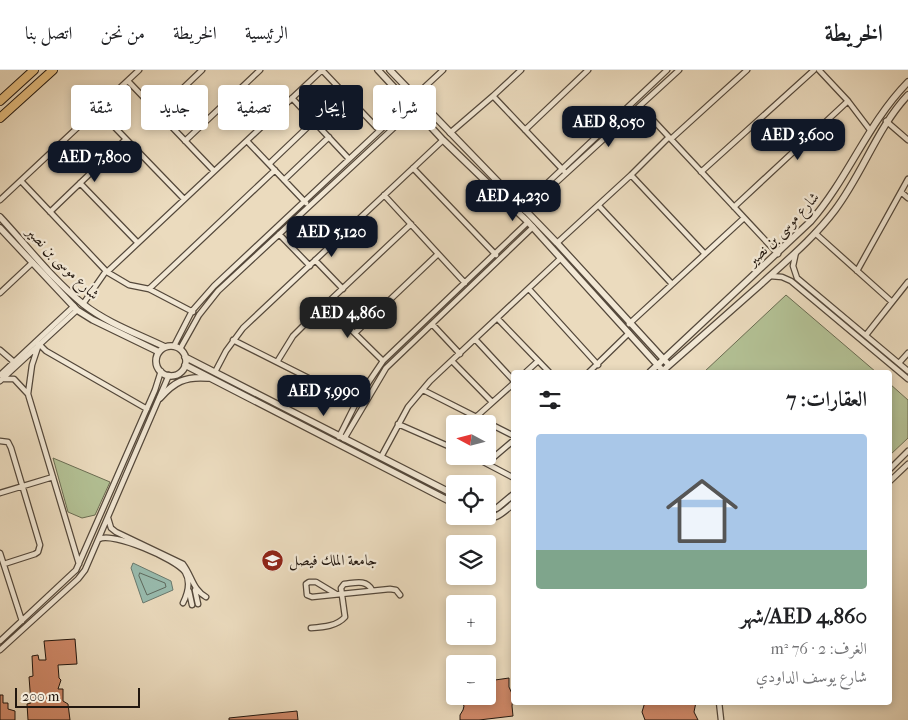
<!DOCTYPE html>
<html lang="ar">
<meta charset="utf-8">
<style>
:root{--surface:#fff;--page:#f6f6f6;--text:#202124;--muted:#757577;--line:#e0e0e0;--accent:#111827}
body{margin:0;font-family:"IM FELL French Canon",Amiri,serif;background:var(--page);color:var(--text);direction:rtl;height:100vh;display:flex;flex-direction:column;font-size:19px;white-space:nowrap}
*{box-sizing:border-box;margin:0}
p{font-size:16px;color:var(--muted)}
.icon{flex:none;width:28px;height:28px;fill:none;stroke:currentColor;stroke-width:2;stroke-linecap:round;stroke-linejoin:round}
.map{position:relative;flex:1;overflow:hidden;direction:ltr}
.drawer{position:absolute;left:511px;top:300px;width:381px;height:335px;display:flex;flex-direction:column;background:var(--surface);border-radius:5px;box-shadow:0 2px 8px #0003;direction:rtl}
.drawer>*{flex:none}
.hud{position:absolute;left:15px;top:15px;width:421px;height:45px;direction:rtl;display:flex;gap:10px}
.needle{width:32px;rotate:277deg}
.controls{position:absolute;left:446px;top:345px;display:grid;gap:10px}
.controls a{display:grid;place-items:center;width:50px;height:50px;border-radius:5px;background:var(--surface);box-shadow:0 2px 8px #0003;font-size:25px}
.scale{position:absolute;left:15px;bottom:12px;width:125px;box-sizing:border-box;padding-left:5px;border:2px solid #22170f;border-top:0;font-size:14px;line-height:18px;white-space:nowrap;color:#22170f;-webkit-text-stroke:4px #f2e8d5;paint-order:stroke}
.price{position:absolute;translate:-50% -42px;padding:0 11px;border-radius:10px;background:var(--accent);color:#fff;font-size:16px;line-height:32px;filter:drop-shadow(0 1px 2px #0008)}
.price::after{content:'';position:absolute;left:50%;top:30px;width:15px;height:11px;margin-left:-8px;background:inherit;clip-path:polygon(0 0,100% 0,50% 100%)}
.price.on{background:#222;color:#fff}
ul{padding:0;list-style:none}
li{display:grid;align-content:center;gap:10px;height:265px;padding:0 25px}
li+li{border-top:1px solid var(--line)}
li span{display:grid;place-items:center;height:155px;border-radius:5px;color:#555}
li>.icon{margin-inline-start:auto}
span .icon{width:90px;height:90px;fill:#fffc;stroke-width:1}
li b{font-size:21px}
h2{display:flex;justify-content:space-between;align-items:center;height:60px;padding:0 25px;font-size:21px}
.chip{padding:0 18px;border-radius:5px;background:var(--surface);box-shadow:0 2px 8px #0003;font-size:18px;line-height:45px}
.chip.on{background:var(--accent);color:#fff}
header{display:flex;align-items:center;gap:30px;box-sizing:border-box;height:70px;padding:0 25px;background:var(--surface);border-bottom:1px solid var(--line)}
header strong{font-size:24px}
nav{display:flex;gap:28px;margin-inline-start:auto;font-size:18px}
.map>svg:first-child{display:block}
.green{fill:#b3c195;stroke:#6a6c52}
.water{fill:#98bbae;stroke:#69796e}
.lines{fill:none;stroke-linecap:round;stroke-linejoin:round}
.shore{stroke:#5d695e;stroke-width:1}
.building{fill:#ce8868;stroke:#22170f}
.minor-casing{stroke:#54483b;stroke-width:7}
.tertiary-casing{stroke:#54483b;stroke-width:8}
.trunk-casing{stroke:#22170f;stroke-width:10}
.minor{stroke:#f2e8d5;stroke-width:4.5}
.tertiary{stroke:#f2e8d5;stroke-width:5.5}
.trunk{stroke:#e6be7f;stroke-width:8}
.labels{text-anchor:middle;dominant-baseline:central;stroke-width:4.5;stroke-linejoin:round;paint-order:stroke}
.street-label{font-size:15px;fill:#22170f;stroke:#f2e8d5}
.poi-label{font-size:15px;fill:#22170f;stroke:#f2e8d5;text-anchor:start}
</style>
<header>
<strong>الخريطة</strong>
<nav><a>الرئيسية</a><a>الخريطة</a><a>من نحن</a><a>اتصل بنا</a></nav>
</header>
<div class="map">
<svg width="908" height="650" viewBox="0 0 908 650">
<rect width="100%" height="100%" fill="#ebdbbe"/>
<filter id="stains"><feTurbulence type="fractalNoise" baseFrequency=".004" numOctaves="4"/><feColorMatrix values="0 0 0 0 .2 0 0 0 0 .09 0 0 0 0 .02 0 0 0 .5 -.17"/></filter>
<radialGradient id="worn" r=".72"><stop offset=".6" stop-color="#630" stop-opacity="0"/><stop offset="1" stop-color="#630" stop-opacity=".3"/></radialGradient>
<path class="green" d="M786 225 876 302H704Z
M890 314 908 330V368L890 385Z
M53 388 110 412 95 445 82 448 68 442Z"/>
<path class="water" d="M133 493 171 511 173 520 143 533 131 498Z"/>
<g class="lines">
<path class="shore" d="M140 503 165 513 166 517 147 525 139 506Z"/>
</g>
<path class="building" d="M75 569 77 594 58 595 59 608 61 610 58 619H63V631L68 634 70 650H28L27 634 31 633 29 607 33 606 32 586 38 585 39 590H46L44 571Z
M509 608V617L513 626 512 636 513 646 479 650H460V645L463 640 464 636 459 626H488V611Z
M0 625H3V633H8V639L15 641V650H0Z
M645 632H696L694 642 698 650H645L642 642Z
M297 641 298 650H229V648Z"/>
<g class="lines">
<defs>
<path id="minor" d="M322 0 379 60
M521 0 493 26 564 101
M819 0 848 31 870 60
M128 11 214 101
M415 26 443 0
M292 28 349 89
M640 36 778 184
M97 39 184 129
M158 42 202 0
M886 51 908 70
M525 60 588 0
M450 63 493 26
M671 69 747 0
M185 71 260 0
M247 71 306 133
M269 94 314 51
M413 98 496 185
M701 102 814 0
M631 105 669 67
M284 110 329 67
M21 111 107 202 129 215 149 219 193 242
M80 113 138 173
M901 122 908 128
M384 125 465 213
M0 130 139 0
M599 136 672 214
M522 137 667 0
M734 137 848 31
M525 141 679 0
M50 142 126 69
M815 163 892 232
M279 164 310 196
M557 173 631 105 705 184
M796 182 793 196 797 208 908 301
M315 190 343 219
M857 201 908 109
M107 202 322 0
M770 206 782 207 791 211 908 309
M149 219 275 100
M529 219 598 295
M0 223 32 193
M83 234 106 201
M326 235 383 291
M497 248 549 302
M432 254 460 284
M629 254 744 148
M355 263 438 184
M866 265 908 212
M475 269 514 311
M233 270 356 332
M37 272 46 281 147 339
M174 276 192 241 214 216 409 33
M180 279 199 245 218 221 414 39
M0 280 14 292
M452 291 492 332
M277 292 293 266 306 253 411 154
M899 293 908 283
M215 302 226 281 243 258 443 70
M526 302 538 291
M589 302 629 263
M0 305 74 236
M3 309H14L28 324 79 494
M0 311 77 240
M423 320 514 366
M28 324 32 295 38 277
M476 347 514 313
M398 354 455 379
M339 367 360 325 383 291 528 152
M344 369 386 298 533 157
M0 371 8 372 11 378 40 475 38 482 35 484 4 494
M472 386 514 408
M381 387 408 337 430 311 561 188
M487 393 514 370
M890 399 908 381
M890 411 908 394
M0 423 53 407
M108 448 111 458 116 462 183 494C192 506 193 520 206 527
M99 469C113 462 176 489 185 502 191 512 188 523 183 533
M0 483 22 551
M195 520 198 534
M189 521 192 535
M336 524 316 512H309L306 514 307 525 312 527 390 519 396 520 400 525
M311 558C324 557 337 556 345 547L341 518 344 514C355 513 366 509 372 520
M0 571 76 500 155 320 161 301
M0 580 78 509 85 500 169 305
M719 632 721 650"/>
<path id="tertiary" d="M378 0 443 70 528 152 663 301
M390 0 557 173 669 295
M0 147C27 176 52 209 83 234 107 253 138 264 165 277
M0 158 77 240 93 250 159 282
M156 291a15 15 0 1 1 30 0a15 15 0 1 1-30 0Z
M185 287 455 425
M185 295 455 434
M666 298C698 270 729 242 760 215 786 191 814 168 835 140 863 103 877 58 908 25
M650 302 811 151C849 107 867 54 908 12
M160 328C174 312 185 306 208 308
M488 440 497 438 514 424
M480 446C495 452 503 442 514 433"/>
<path id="trunk" d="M0 31 34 0
M0 48 53 0"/>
</defs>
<use href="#minor" class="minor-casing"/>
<use href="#tertiary" class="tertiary-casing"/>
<use href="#trunk" class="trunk-casing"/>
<use href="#minor" class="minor"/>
<use href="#tertiary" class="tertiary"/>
<use href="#trunk" class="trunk"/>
</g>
<defs>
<symbol id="university-disc" viewBox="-11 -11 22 22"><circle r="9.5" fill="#8f2418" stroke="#f2e8d5"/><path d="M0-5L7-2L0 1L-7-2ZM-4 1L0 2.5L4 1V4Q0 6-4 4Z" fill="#fff"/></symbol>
</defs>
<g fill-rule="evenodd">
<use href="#university-disc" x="260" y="478" width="25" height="25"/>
</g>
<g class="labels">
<g class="street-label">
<text transform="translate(783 159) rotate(-46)">شارع موسى بن نصير</text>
<text transform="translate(63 193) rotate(45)">شارع موسى بن نصير</text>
</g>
<g class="poi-label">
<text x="289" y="490">جامعة الملك فيصل</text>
</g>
</g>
<rect width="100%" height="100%" filter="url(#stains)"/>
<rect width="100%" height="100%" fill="url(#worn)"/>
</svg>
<div class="controls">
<a><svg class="needle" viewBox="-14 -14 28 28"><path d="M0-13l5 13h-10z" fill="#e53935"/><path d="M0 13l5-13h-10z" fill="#757577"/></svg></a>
<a><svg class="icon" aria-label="locate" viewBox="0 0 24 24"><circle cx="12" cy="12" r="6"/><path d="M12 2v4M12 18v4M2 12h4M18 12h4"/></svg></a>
<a><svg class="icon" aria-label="layers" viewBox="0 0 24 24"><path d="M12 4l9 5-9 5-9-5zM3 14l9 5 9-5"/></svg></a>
<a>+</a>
<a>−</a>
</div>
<div class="scale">200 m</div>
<b class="price" style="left:609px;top:78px">AED 8,050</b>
<b class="price" style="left:798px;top:91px">AED 3,600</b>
<b class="price" style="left:95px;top:113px">AED 7,800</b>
<b class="price" style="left:513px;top:152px">AED 4,230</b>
<b class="price" style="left:332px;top:188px">AED 5,120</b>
<b class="price on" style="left:348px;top:269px">AED 4,860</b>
<b class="price" style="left:324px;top:347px">AED 5,990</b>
<div class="hud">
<a class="chip">شراء</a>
<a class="chip on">إيجار</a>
<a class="chip">تصفية</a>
<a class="chip">جديد</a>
<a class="chip">شقة</a>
</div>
<section class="drawer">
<h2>العقارات: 7<svg class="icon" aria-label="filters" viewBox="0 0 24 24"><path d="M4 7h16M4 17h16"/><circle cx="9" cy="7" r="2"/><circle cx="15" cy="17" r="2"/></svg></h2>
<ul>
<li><span style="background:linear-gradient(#a9c7e8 75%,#7fa58c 0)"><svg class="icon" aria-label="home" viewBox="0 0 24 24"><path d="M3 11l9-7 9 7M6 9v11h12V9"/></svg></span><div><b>AED 4,860/شهر</b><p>الغرف: 2 · 76 m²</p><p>شارع يوسف الداودي</p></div></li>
</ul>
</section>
</div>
